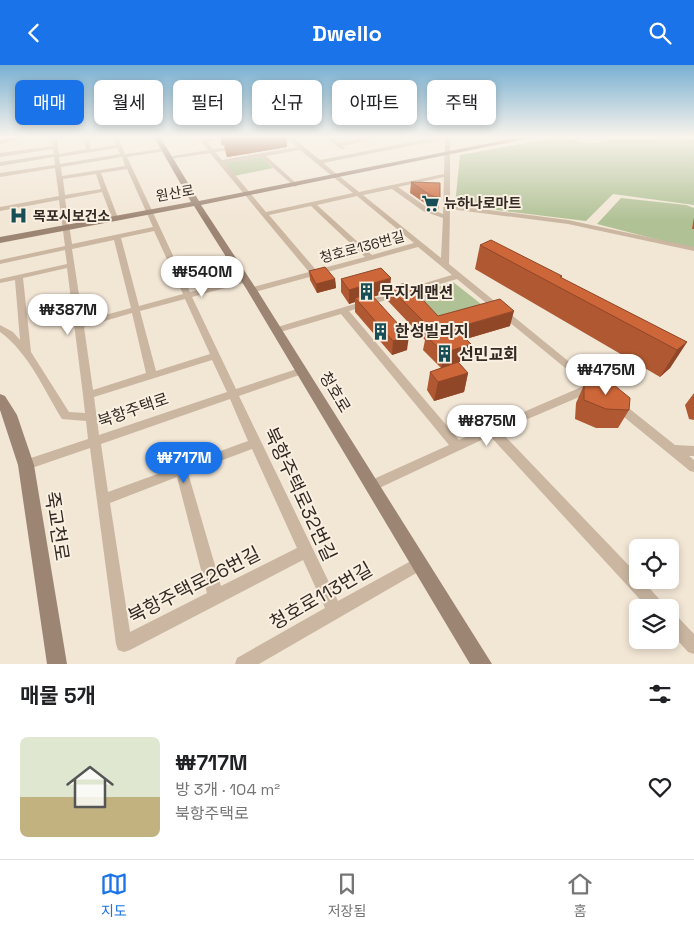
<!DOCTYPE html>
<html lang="ko">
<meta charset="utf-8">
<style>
:root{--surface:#fff;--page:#f6f6f6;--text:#202124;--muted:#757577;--line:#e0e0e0;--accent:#1a73e8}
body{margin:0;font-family:"Space Grotesk","Noto Sans KR",sans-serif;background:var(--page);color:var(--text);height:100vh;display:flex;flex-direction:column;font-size:19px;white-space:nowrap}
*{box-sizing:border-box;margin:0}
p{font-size:16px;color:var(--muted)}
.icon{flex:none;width:28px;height:28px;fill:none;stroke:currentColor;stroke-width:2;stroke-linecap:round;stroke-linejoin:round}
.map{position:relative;height:599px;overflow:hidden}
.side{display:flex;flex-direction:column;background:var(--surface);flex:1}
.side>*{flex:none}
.top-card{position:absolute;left:15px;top:15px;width:665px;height:45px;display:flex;gap:10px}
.buttons{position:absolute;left:629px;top:474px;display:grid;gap:10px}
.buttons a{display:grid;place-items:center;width:50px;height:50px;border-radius:8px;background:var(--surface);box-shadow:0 2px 8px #0003;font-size:25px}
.price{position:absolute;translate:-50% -42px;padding:0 11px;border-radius:18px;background:#fff;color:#222;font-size:16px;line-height:32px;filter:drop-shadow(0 1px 2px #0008)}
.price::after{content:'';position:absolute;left:50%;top:30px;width:15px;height:11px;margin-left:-8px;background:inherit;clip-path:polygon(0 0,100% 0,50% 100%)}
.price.active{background:var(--accent);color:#fff}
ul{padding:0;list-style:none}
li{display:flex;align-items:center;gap:15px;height:125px;padding:0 20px}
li+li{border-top:1px solid var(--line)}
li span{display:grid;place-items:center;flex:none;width:140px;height:100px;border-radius:8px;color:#555}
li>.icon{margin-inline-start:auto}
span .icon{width:60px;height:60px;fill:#fffc;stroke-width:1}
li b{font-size:21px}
h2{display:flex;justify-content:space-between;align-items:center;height:60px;padding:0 20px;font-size:21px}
.pill{padding:0 18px;border-radius:8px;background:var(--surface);box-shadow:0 2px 8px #0003;font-size:18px;line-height:45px}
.pill.active{background:var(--accent);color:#fff}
header{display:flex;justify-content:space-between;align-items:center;height:65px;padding:0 20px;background:var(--accent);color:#fff;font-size:22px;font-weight:700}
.tab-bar{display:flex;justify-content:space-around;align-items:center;height:70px;border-top:1px solid var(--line);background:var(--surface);font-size:14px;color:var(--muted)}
.tab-bar a{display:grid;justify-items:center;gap:2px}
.tab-bar .active{color:var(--accent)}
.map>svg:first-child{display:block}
.green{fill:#b0c195}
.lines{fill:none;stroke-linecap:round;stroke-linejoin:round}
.street{fill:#cab6a1;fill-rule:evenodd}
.secondary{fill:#9d8573;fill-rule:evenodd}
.wall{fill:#b05831}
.shaded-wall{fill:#904728}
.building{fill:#cd6639;stroke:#904728}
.labels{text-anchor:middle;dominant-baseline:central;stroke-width:4;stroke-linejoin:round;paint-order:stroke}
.far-street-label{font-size:14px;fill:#342a24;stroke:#faf0e2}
.far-poi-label{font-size:14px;font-weight:bold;fill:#342a24;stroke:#faf0e2;text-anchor:start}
.poi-label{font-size:16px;font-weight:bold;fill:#342a24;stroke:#faf0e2;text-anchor:start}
.street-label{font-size:16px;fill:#342a24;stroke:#faf0e2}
.near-street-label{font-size:19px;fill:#342a24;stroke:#faf0e2}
</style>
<header><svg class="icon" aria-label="back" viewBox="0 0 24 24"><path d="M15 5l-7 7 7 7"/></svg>Dwello<svg class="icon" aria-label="search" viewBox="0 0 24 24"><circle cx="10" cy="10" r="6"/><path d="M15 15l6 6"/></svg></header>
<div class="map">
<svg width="694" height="599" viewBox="0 0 694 599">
<rect width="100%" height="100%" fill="#f2e6d5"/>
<path class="green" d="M560 72 588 79 612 75H656L659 72 694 75V140L613 129 586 156 455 140 460 90Z
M261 92 273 103 234 111 224 98Z
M621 133 686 140 694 143V184L597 159Z
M453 217 490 246 445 259 413 229Z"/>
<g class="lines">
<path class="street" d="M19 72H33L0 79V75Z
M52 72H57L59 89 86 84 83 72H88L91 84 116 80 113 72H118L125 89 167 83 168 84 165 86 127 92 190 227 244 213 248 215 247 217 192 232 236 324 297 304H305L306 306 305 308 239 331 338 536 420 491 425 493 427 498 425 503 259 599H235L237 593 325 543 303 495 130 585 124 587 118 585 116 579 90 383 26 405 22 404 20 400 22 396 88 374 86 356 62 354C44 325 29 288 0 267V260L13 267 20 275 15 215 0 218V214L67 199 65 185 0 199V195L65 181 59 135 0 146V142L59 131 55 103 0 112V108L55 100 54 92 0 101V97L54 89 53 84 0 92V88L53 81ZM117 83 120 89 60 99 59 92ZM122 92 125 101 62 111 61 102ZM127 104 153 162 72 179 65 134 102 127 112 153 117 154 118 153 101 108ZM96 109 101 124 65 130 63 114ZM154 166 183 229 139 241 121 173ZM114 175 131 243 83 256 72 184ZM67 203 83 330 85 348 69 347 31 287 23 213ZM185 234 210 289 156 306 140 246ZM132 248 146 308 93 325 84 262ZM212 295 227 327 99 370 94 332ZM230 334 248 376 108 427 101 379ZM252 384 297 483 221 521 188 408ZM177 412 207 528 130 567 110 438Z
M198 72H203L205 74 226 72 207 77 213 84 240 81 238 84 215 87 222 95 297 82 286 72H292L320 95 437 72H450V140L568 155 694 182V186L568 159 450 144 449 199 605 326 604 329 600 330 593 326 500 366 638 510V515H642L662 537 664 542H647L490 371 375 425 371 427 367 425 365 421 367 417 449 380 341 249 277 268 272 265 274 263 452 210 418 182 255 227H249V223L309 207 210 88 170 94 167 92 208 85ZM445 74 444 109 359 127 323 98ZM300 85 353 128 266 147 225 98 261 92 295 122 298 120 297 119 266 91ZM444 112 443 149 428 143 398 122ZM392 124 423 146 443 153 441 193 363 130ZM357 131 414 178 372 190 317 140ZM311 141 365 192 316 205 269 150ZM457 214 586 320 459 375 349 246Z
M325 72H331L339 78 369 72H381L342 81 345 83 342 85Z
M617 336 621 337 675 380 694 381V391H689L694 395V407L690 406 613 343 612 340 613 337Z
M670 548 676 550 694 569V589L688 587 670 567Z"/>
<path class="secondary" d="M154 72H160L199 136 520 72H535L201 140 257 225 492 599H470L247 225 194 141 0 178V172L191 137Z
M0 329 5 331 17 350 34 400 67 599H47L18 400 0 345Z"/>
</g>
<path class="wall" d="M220 72H286L287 82 227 92 225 86 224 80 222 81Z
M411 117 440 133 438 145 429 141 410 128Z
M694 152V164H692Z
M480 180 562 211 561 213 687 277 670 303 660 312 475 204Z
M309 206 335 214 336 223 317 228 310 215Z
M341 214 391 221 438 251 510 261 466 274 468 294 458 297 468 308 464 327 434 336 427 325 430 307 441 303 423 285 425 275 388 236 389 227 373 232 407 285 392 290 355 247V237L349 239 341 227Z
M584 320 629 345 618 363H596L575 354 576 338Z
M694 328V355L689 354 685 340Z"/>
<path class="shaded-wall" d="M221 72H223L224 80 222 81Z
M224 72H286L287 82 227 92Z
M391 213 390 223 389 222V227L358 236 355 233V237L349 239V225Z
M335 214 336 223 317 228 316 219Z
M514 246 510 261 452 278 455 263Z
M409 271 407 285 392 290 393 276Z
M687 277 670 303 660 312 677 285Z
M471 279 468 294 441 304 444 288Z
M468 308 464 327 434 336 438 317Z"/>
<path class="building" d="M411 117 440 118V133L430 130Z
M491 175 562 211 560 212 687 277 677 285 480 180Z
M325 202 335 214 316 219 309 206Z
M381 203 391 213 349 225 341 214Z
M407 218 438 251 500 234 514 246 455 263 471 279 444 288 425 270 434 267 389 222Z
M370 228 409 271 393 276 355 233Z
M458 297 468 308 438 317 430 307Z
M593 315 614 320 630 333 629 345 606 344 584 335V320Z"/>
<linearGradient id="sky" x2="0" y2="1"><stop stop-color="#79b0d2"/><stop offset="0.46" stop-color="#f9f4ec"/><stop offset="1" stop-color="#f9f4ec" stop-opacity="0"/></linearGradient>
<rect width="694" height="156" fill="url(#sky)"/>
<defs>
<symbol id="supermarket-bare" viewBox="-9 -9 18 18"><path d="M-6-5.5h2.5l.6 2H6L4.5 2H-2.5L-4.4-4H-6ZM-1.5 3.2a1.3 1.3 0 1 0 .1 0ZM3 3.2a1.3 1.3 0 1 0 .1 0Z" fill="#184f57" stroke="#faf0e2" stroke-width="2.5" paint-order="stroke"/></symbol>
<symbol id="hospital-bare" viewBox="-9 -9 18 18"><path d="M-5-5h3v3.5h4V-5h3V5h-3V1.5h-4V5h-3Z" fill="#184f57" stroke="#faf0e2" stroke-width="2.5" paint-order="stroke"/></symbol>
<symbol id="building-bare" viewBox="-9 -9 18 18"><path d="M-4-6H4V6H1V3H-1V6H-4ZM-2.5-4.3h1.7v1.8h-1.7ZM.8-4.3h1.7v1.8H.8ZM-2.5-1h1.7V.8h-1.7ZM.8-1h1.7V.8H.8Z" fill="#184f57" stroke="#faf0e2" stroke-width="2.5" paint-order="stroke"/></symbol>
</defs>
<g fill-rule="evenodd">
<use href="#supermarket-bare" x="418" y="126" width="25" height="25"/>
<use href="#hospital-bare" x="6" y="138" width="25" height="25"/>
<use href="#building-bare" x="354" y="214" width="25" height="25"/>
<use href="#building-bare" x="368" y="254" width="25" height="25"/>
<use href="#building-bare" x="432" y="276" width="25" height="25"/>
</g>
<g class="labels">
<g class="far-street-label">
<text transform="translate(175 128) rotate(-10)">원산로</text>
<text transform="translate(362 182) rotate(-15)">청호로136번길</text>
</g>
<g class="far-poi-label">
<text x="444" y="138">뉴하나로마트</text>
<text x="33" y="151">목포시보건소</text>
</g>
<g class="poi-label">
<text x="380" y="227">무지게맨션</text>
<text x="395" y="266">한성빌리지</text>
<text x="459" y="289">선민교회</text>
</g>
<g class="street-label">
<text transform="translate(335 327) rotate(59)">청호로</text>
<text transform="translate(133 345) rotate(-19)">북항주택로</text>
</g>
<g class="near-street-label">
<text transform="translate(300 429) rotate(65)">북항주택로32번길</text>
<text transform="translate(57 461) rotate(81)">죽교천로</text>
<text transform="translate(194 520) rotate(-27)">북항주택로26번길</text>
<text transform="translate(321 531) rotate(-30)">청호로113번길</text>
</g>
</g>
</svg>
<div class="buttons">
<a><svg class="icon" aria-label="locate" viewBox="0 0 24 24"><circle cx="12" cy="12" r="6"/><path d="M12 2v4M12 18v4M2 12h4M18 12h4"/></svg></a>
<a><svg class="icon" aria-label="layers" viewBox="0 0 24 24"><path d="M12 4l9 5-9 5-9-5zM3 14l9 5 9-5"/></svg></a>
</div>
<b class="price" style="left:202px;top:233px">₩540M</b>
<b class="price" style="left:68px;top:271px">₩387M</b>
<b class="price" style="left:606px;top:331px">₩475M</b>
<b class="price" style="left:487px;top:382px">₩875M</b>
<b class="price active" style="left:184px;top:419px">₩717M</b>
<div class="top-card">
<a class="pill active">매매</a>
<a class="pill">월세</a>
<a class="pill">필터</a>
<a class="pill">신규</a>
<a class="pill">아파트</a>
<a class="pill">주택</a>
</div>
</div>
<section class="side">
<h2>매물 5개<svg class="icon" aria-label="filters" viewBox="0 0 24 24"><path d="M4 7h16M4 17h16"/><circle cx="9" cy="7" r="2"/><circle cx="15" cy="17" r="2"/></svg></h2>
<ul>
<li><span style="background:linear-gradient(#dfe7d0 60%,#c2b280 0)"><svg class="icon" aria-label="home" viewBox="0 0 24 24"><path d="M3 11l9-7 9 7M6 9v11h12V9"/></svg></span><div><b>₩717M</b><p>방 3개 · 104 m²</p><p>북항주택로</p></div><svg class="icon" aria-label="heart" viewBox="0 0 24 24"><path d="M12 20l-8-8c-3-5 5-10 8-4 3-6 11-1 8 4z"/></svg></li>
</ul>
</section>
<nav class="tab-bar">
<a class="active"><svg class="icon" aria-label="map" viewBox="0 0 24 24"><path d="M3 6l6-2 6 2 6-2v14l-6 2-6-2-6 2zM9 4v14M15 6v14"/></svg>지도</a>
<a><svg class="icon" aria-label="saved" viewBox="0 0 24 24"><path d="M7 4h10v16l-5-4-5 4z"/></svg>저장됨</a>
<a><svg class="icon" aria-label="home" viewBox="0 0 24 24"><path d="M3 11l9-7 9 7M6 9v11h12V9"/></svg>홈</a>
</nav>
